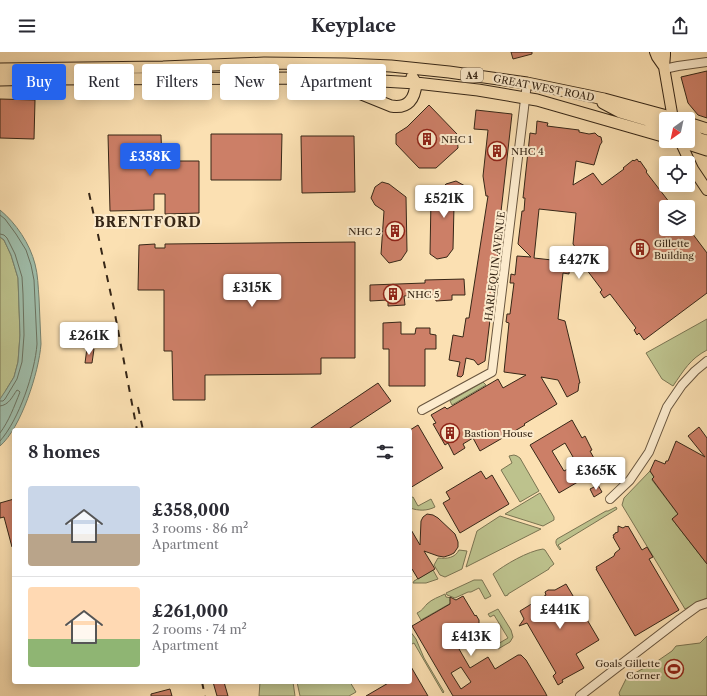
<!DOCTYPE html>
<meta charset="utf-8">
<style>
:root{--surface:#fff;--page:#f7f7f7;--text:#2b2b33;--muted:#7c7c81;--line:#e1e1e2;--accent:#2563eb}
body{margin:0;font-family:"Libre Caslon Text",serif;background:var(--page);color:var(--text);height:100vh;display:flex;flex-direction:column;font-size:15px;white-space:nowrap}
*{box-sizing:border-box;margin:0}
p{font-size:13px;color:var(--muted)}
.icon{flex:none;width:22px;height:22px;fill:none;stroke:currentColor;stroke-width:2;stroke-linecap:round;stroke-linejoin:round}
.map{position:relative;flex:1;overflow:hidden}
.drawer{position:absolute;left:12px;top:376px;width:400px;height:256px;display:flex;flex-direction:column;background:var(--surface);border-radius:4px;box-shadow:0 2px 10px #0003}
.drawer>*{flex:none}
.banner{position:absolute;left:12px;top:12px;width:400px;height:36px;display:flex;gap:8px}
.needle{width:26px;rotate:213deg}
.tools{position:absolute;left:659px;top:60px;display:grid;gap:8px}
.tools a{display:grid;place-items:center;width:36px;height:36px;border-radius:4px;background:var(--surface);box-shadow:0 2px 10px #0003;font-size:20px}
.price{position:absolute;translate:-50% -34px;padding:0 9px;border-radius:4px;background:#fff;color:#222;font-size:13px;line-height:26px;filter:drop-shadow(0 1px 2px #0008)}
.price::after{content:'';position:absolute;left:50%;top:24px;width:12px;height:9px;margin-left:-6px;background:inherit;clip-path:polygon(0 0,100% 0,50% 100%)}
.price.on{background:var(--accent);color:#fff}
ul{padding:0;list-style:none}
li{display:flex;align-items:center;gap:12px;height:100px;padding:0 16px}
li+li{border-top:1px solid var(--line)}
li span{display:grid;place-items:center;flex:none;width:112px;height:80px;border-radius:4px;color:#555}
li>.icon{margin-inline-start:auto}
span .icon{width:48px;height:48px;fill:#fffc;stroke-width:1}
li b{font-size:17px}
h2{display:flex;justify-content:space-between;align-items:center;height:48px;padding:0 16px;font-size:17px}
.chip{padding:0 14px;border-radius:4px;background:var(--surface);box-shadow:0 2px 10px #0003;font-size:14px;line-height:36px}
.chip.on{background:var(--accent);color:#fff}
header{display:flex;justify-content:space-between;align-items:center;height:52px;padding:0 16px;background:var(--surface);font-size:18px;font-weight:800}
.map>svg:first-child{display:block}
.green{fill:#bdc28d;stroke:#7a7452}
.water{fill:#9fbdaa;stroke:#75816f}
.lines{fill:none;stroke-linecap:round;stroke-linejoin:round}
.shore{stroke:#6b7260;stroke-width:1}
.building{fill:#cc7f67;stroke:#372717;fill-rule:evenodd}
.minor-casing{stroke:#68553e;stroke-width:10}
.major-casing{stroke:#372717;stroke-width:12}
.highway-casing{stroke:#372717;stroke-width:13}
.minor{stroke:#fcebcd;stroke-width:8}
.major{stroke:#fbe0b2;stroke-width:10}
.highway{stroke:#fbe0b2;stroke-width:11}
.rail{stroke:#372717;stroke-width:2;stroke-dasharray:7 7;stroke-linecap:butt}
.labels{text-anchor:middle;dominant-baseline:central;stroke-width:4;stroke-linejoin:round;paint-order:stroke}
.shield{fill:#fcebcd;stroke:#72624e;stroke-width:1}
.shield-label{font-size:9px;font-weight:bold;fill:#372717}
.street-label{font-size:10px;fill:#372717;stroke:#fcebcd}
.poi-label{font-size:10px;fill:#372717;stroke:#fcebcd;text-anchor:start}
.district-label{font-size:14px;font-weight:bold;letter-spacing:1px;fill:#372717;stroke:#fcebcd}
</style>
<header><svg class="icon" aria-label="menu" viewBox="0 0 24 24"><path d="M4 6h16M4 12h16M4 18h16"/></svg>Keyplace<svg class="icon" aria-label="share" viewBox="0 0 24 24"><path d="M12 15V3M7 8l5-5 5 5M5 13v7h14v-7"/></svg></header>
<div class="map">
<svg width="707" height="644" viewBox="0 0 707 644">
<rect width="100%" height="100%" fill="#fbe0b2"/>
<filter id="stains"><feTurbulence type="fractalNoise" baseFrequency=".005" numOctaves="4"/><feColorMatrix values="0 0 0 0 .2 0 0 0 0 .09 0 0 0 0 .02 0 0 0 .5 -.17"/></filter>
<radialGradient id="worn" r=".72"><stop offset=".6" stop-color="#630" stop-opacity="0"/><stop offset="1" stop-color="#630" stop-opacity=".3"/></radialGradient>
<path class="green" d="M0 185 4 188 11 203 18 226 20 283 18 310 14 325 6 338 0 355Z
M707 267V298C690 307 684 318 673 334L662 327 646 301Z
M483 330 486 333 452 353 450 349Z
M514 403 517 404 520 406 539 439 520 450 501 418 512 411 509 404Z
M650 419 654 425 652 428 678 462 672 467 707 512V546L685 557 622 453 624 446Z
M540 441 554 465V468L543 474 505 462Z
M413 445 418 454 431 447 435 455C427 459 419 459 410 456V446Z
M616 455 617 457 558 493 561 497 560 498C558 495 554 491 557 487L606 459H608Z
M500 464 541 477 466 515 477 479Z
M543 497 545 498 554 512 549 516V517L508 542V543L505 544 493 522C504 513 528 499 543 497Z
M459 498 467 499 462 517 445 525 440 523 434 513 438 506C447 507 455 506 459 498Z
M433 518 438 527 426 531H413L414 529Z
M474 528H482L491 544 485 547 479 536 471 540H468L455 546 447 543 446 541Z
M445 542 446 545 451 546 450 548 451 551 421 568 417 561C423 558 423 556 427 552 432 547 439 545 445 542Z
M498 557 511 578 513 585 510 590 498 597 496 593 508 586 494 563 490 565 488 562Z
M410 579 416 587 424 606 444 640 443 641 414 591 410 593Z
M707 584V644H620L619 641 627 625 656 610 672 599 676 594 700 591Z
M260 630H293L295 644H259Z
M297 630H350L356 640 349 644H300Z"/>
<path class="water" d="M0 158C16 171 30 192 35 212 38 223 38 234 39 246 40 261 40 277 41 292 39 320 21 376 0 394V347L6 338 14 325 18 310 20 283 18 226 11 203 4 188 0 185Z"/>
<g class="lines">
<path class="shore" d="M0 163 5 167 16 182 26 198 31 213 34 228 37 292C35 320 19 368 0 389
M0 182 4 183 7 186 15 202 22 225 23 242 24 283 22 310 17 327 5 347 3 349H0
M0 354C9 353 12 345 17 338L19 339 20 340C14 355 9 369 0 381"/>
</g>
<path class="building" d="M511 0H532V2L513 7Z
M707 19V66L698 63 688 51 681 25Z
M0 47 35 48 34 87 0 86Z
M429 53 457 82 458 96 436 116H419L396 92V82L407 75Z
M476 58 512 62 502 151 500 168 502 169 485 309 478 313 474 308 466 306 463 323 461 325 457 324 460 310 449 308 453 283 463 285 466 266H469L488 144H486L483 124 488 78 474 77Z
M537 69 548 71 547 74 579 78V80L589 82 595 81 598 84 601 85 602 90 600 93 594 113 576 109 573 133 593 121 602 133 624 117 623 116 633 108 634 109 637 107 639 110 640 109 647 119 646 120 673 155H666V177H689L707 201V241L644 288 639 281 637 283 634 278 636 276 610 242 604 246 600 240 602 238 577 205 580 202 573 192 576 161 539 157 534 206 570 210 569 222 563 221 558 267 565 269 580 331H579L578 339 567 345 558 328 541 325 557 352 524 372 525 373 480 399 473 386 463 392 465 396 454 403 448 391 445 393 433 372 436 371 431 363 445 355 447 357 498 327 503 336 526 323 504 320 509 271 506 270 507 262H510L514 231H510L511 222 515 223 517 204 531 205 518 192 522 159H524L525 146H523L530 81 536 82Z
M211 82H282L281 128H211Z
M108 83H161L162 109H199V161L165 162V142H154V158L110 159Z
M301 84H354L355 140 302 141Z
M456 129 465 134 464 143 454 154 453 197 447 205 437 207 430 202 431 147 446 132Z
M382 130 389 132 406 145 407 199 401 208 389 211 381 202 384 159 375 153 371 146 375 135Z
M355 190V306H321V322L205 323V348H173L172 299H164V238H138L139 193 155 192V196H165V192Z
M464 227 465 243H452V248L436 249 435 243 404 244 405 253 388 254V248L370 249V233L425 231V228Z
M401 270V282H415L416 276H430V282L436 283V297H425V334H389V297H383V271Z
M87 296 94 297 92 311H85Z
M378 331 391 349 347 378H308Z
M572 368 582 386 585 384 592 398 590 399 600 417 559 441 530 393ZM565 391 577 412 564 419 552 399Z
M418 373 443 416 410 436V378Z
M699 375 707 386V512L672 467 678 462 652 427 654 425 650 419 655 408 665 412 666 409H668L676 389 705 405 688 384Z
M481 419 486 427 492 423 509 452 460 481 443 451 450 447 446 440Z
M598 433 602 440 594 445 590 437Z
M14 447V495H12L4 465 0 466V451Z
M427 462 433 463 438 466 455 482 458 490V495L454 501 450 503 444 505 438 504 424 499 435 517 418 527 412 517 410 518V476L420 493 421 469 423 465Z
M618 474 623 476 626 474 627 475 628 474 642 498 647 495 653 505 649 507 679 558 635 584 596 517H597L596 515 614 504 615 501 620 497 613 485H614L613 483 615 482V481L618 480Z
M566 532 599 588 576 602 584 616 562 628 563 630 558 633 553 624 556 621 527 571 519 574 524 567 520 559 546 543 545 540 548 538H555Z
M463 544 475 564 476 563 479 568V572L485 581 459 597 470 616 488 605 495 617 518 603H521L526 608 545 640 547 644H453L412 574 450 552V545L456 548ZM461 615 471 630 461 637 451 621Z
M410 613 428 644H366L390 630H410Z
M213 630H224L228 644H217Z
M170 637 172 644H151V642Z"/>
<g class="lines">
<defs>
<path id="minor" d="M664 17 678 14 707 10
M422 358 492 320 527 31
M610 447 630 428 649 400 667 355 682 333 695 319 707 309
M580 644 680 567 698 554 707 551"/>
<path id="major" d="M655 0 657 5 664 15 673 67
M664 15 665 3V0
M680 89 693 117 707 138"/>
<path id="highway" d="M0 17 163 15 264 11 345 12 391 14 449 20 527 31 604 47 678 67
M0 28 42 27 303 26 365 28 416 31 478 38 537 48 666 85
M327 31 349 37 391 54C408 57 415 47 416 31L412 25
M603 51 620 60 647 68 666 77
M688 71 707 77
M688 80 700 87 707 89
M679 89 707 98"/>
</defs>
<use href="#minor" class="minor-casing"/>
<use href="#major" class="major-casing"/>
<use href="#highway" class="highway-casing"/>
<use href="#minor" class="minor"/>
<use href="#major" class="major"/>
<use href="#highway" class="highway"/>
<path class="rail" d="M89 141 114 257 137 378
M138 355 143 378
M202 630 205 644"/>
</g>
<defs>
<symbol id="building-ring" viewBox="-11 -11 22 22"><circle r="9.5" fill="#fcebcd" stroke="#8f2418" stroke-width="1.5"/><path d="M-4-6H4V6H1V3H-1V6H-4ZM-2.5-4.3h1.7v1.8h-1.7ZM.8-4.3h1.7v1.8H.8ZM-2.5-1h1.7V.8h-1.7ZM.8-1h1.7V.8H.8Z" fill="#8f2418"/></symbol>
<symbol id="stadium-ring" viewBox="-11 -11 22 22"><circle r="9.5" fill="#fcebcd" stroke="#8f2418" stroke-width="1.5"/><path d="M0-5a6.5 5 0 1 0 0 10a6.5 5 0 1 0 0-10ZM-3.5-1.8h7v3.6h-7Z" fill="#8f2418"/></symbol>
</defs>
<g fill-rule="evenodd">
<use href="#building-ring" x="416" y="76" width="22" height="22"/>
<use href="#building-ring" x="486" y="88" width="22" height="22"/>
<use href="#building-ring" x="384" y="168" width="22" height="22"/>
<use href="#building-ring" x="629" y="186" width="22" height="22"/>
<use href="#building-ring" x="382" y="231" width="22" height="22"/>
<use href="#building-ring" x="439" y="370" width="22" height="22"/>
<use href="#stadium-ring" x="663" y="606" width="22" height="22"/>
</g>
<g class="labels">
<rect class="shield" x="461" y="16" width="22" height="14" rx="3"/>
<g class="shield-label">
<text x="472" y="23">A4</text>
</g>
<g class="street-label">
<text transform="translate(544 36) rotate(11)">GREAT WEST ROAD</text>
<text transform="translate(495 214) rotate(-83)">HARLEQUIN AVENUE</text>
</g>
<g class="poi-label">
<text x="441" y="87">NHC 1</text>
<text x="511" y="99">NHC 4</text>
<text x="381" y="179" text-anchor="end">NHC 2</text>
<text x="654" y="191">Gillette<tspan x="654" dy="12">Building</tspan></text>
<text x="407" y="242">NHC 5</text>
<text x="464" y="381">Bastion House</text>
<text x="660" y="611" text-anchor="end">Goals Gillette<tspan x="660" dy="12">Corner</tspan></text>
</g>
<g class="district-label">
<text x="148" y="170">BRENTFORD</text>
</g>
</g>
<rect width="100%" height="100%" filter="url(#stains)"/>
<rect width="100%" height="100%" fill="url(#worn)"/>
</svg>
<div class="tools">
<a><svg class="needle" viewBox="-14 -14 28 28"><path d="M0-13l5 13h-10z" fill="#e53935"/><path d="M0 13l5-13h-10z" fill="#7c7c81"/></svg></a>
<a><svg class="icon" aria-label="locate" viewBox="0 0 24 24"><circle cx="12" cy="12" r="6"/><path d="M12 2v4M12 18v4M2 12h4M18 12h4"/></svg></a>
<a><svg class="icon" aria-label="layers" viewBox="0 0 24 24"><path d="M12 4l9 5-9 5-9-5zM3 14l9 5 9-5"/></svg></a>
</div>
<b class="price on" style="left:150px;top:125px">£358K</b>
<b class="price" style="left:444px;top:167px">£521K</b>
<b class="price" style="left:579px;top:228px">£427K</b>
<b class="price" style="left:252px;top:256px">£315K</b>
<b class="price" style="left:89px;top:304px">£261K</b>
<b class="price" style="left:596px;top:439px">£365K</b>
<b class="price" style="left:560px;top:578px">£441K</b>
<b class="price" style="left:471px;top:605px">£413K</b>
<div class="banner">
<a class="chip on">Buy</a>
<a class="chip">Rent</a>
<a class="chip">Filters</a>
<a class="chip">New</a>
<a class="chip">Apartment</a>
</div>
<section class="drawer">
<h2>8 homes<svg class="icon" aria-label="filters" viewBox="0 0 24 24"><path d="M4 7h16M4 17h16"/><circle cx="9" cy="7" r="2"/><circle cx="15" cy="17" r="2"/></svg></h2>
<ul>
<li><span style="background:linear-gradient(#c9d6e8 60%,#b9a48a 0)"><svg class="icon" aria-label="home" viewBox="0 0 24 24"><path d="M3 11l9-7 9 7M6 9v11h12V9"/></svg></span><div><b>£358,000</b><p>3 rooms · 86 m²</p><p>Apartment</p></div></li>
<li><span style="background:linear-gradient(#ffd9b3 65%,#8fb573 0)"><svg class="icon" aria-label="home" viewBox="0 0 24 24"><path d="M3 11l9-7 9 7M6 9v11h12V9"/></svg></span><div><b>£261,000</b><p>2 rooms · 74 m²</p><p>Apartment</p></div></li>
</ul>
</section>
</div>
